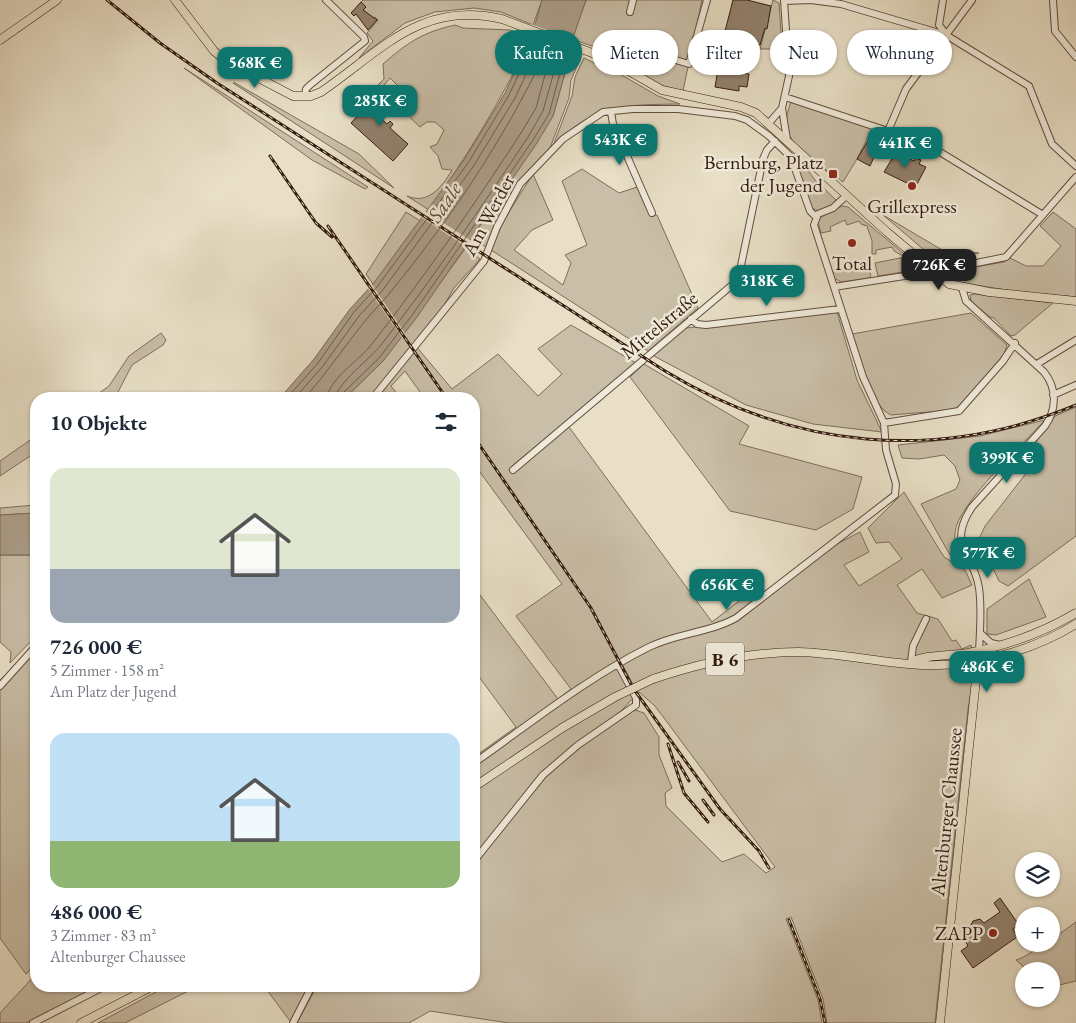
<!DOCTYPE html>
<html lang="de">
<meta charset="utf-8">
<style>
:root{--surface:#fff;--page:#f6f6f7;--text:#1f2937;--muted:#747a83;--accent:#0f766e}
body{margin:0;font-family:"EB Garamond",serif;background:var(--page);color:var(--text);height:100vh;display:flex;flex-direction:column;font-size:19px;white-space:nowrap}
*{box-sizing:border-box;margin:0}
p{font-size:16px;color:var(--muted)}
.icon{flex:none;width:28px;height:28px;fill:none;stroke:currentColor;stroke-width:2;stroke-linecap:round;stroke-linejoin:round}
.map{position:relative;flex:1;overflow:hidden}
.sheet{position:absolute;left:30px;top:392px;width:450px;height:600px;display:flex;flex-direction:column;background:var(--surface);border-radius:20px;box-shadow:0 1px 4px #0004}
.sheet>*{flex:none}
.hud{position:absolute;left:495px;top:30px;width:475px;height:45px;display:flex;gap:10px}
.tools{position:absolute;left:1015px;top:852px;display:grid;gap:10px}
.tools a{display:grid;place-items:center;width:45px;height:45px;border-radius:50%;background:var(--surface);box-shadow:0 1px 4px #0004;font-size:25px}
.price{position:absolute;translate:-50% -42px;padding:0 11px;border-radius:10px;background:var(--accent);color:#fff;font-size:16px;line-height:32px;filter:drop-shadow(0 1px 2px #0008)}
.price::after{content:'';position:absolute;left:50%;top:30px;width:15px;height:11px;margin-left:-8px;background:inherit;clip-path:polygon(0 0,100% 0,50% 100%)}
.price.selected{background:#222;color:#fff}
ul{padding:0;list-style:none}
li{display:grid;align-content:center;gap:10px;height:265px;padding:0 20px}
li span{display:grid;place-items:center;height:155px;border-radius:15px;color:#555}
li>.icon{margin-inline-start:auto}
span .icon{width:90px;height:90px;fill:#fffc;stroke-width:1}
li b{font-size:21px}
h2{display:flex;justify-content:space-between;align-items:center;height:60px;padding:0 20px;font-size:21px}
.pill{padding:0 18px;border-radius:22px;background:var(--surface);box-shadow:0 1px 4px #0004;font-size:18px;line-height:45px}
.pill.selected{background:var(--accent);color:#fff}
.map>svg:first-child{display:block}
.green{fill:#c9bea7;stroke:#7e6d5b}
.water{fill:#ab9d88;stroke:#7b6958}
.pier{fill:#e8dfc6}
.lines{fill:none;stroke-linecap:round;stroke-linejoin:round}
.shore{stroke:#705c4c;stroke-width:1}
.building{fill:#92816e;stroke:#341c0f}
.minor-casing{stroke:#614d3d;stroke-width:8}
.major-casing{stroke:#341c0f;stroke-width:9}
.minor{stroke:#f0eada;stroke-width:6}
.major{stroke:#e8dfc6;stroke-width:8}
.rail-casing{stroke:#341c0f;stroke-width:3}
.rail{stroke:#f0eada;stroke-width:1;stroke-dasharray:4;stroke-linecap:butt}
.major-bridge-casing{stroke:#341c0f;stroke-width:9;stroke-linecap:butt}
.major-bridge{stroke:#e8dfc6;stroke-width:8}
.poi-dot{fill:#8f2418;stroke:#f0eada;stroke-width:2}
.labels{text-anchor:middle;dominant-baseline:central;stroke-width:5;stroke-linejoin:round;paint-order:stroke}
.shield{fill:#f0eada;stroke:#6c5a4c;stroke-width:1}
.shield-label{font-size:19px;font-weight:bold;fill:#341c0f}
.poi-label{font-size:20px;fill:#341c0f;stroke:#f0eada;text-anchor:end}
.street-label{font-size:20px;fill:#341c0f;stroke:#f0eada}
.water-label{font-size:21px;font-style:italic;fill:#5e4939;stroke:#f0eada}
</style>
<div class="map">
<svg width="1076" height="1023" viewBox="0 0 1076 1023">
<rect width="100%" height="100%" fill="#e8dfc6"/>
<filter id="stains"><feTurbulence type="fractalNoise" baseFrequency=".004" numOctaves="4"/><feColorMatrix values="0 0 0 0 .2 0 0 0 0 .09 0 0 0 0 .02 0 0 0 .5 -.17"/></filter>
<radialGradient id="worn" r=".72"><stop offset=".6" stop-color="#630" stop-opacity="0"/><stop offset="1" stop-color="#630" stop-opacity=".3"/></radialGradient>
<path class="green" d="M363 0H542L533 25 501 12 474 8 435 12 405 23 359 58 373 41 367 33 378 20 375 17 373 19 363 10 366 7 361 2Z
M586 0H702L683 91 660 85 634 70 609 52 572 39Z
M773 0 779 3 782 49H760Z
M455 25 463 28 510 30 531 38C502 99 468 155 429 210L407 196C428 205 442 187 452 170L442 169 438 156 430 147 437 144 444 130 435 122H427L420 127 398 106 404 92 390 78 373 98 369 94 384 79 383 64C407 43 423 32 455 25Z
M568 52 581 57 571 80 569 98 550 148 532 167 506 204 486 247 472 238 553 116 568 62Z
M584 58 602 67 601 64 606 66 658 96 680 104C625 105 594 103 553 146L572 96 575 77Z
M184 68 368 187 365 189 312 160Z
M233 83H235L359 154 394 188Z
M791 101 873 127 857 159 843 182C825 168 796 153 788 132 784 121 788 111 791 101Z
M792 154 802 163 816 181 836 200 832 206 818 211 812 208Z
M582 169 619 193 637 187 650 215H657L698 308 648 351 491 250 500 226 533 174 553 220 532 230 514 250 563 285 571 263 565 255 587 245 562 181Z
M842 206 848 207 922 269 878 276 875 263 905 257 894 251 892 247 876 250V254H872V241L867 226 861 224 859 221 847 225 845 220 830 227 831 231 821 233 818 222 819 218Z
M406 212 433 229 373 284 366 274Z
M1053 212 1076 229V297L1019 292 952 281 946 276 951 271 1004 262 1010 258 1026 266H1043L1061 246 1040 226Z
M883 215 949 254 952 251 979 253 936 260Z
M465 249 480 259 454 288 440 312 415 345 452 389 498 354 538 396 562 374 538 349 571 325 636 363 512 466 515 470 569 427 712 622 752 591 760 603 831 547 860 532 869 552 844 565 859 586 902 559 889 542 876 543 868 528 904 492 944 557 965 570 972 585 942 598 922 569 897 585 917 613 938 619 952 641 956 640 962 649 971 645 975 668 968 709 935 1023H827L823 999 791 917 786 919 818 1000 822 1023H509L430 1011 409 1023H297L317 986H474V864L547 776 598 732 635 710 644 713 659 737V755L672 788 665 793 666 806 722 862 744 854 766 873 775 867 655 706 639 692 621 711 537 777 474 859V757L516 727 474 670V587L558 699 571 689 516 616 562 584 474 464V399H425L405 371 391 386 401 399H344L383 361Z
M863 262 867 264 871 276 869 278 841 282 834 278 833 271 835 270 864 266Z
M974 294 1053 303 1015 335 1011 336 994 318 990 317 971 301 970 295Z
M837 312 857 380 882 432 813 424 746 405 652 355 686 328Z
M971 313 1007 345 1004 354 968 400 953 410 891 415C871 407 859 355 852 334Z
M161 333 166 340 163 345 132 365 117 394 110 399H91L109 386 129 356Z
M644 364 749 426 739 444 862 477 853 509 816 530 730 511 630 377Z
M1076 407V536L1008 586 999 581 979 539 985 526 1042 453 1035 443 1055 416Z
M1045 420C1024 443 958 504 955 532 954 542 958 553 962 562L950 555 921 504 956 489 960 480 955 466 944 455 919 459 902 458 898 445 980 436Z
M36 436V452L0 476V461Z
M36 505V513L0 515V508Z
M0 555H36V636L10 663 11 652 0 642Z
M1029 579 1046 617 996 635 987 634V609Z
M36 648V963L26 974 0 938V680Z
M1076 922V981L1051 987V971H1028L1016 960C1028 957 1039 944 1051 944V940Z
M36 974V986H101L26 1023H0V1013Z
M167 986H198L125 1023H98Z
M264 986H309L290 1021Z"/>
<path class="water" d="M542 0H586L568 52V62L553 116 537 143 417 317 383 361 344 399H279L314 359 350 309 373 284 464 160 505 93 520 61 531 38Z
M36 513V555H0V515Z"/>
<path class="pier" d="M531 24 575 40 571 52 529 37Z
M425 211 473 242 468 248 421 217Z
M371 283 406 335 403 339 367 287Z"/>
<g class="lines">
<path class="shore" d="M286 399 318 363 354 312 377 287 468 163 509 95 536 37
M294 399 323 366 359 316 382 291 473 167 515 98 542 40
M304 399C326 374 344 347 365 321 372 312 381 304 388 295 449 221 504 140 545 53L548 52 549 60 536 108 521 133C474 205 425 276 372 344 360 360 328 379 327 399
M335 399C336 384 371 358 381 345 433 278 481 208 528 137L543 111 557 61 558 46
M341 399 343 393 379 358 413 314 533 140 549 114 563 62 564 48"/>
</g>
<path class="building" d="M733 0H747L771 6 767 29 765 28 760 45 724 35Z
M361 2 366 7 363 10 377 20 368 30 356 14 354 16 351 13Z
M718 69 749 74 747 87 739 86V91L715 87Z
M386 85 395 93 388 101 385 98 373 111 387 124 390 121 393 124 390 128 408 144 393 161 351 123Z
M869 139 880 144 870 166 857 159Z
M896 152 914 161 916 158 921 160 919 164 926 167 917 184 911 181 909 184 884 172Z
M1000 898 1019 925 1013 929 1017 937 973 968 961 951 968 946 963 938 975 930 971 925 973 921 980 919 984 923 1000 912 994 903Z"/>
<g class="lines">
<defs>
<path id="minor" d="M943 0 939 25 946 34
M1053 0 1055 31 1076 57
M784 1 811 0 841 4 946 35 1029 86 1052 144 1076 166
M630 12 633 0
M619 43 689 64 707 0
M305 96 306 89 310 85 365 41 364 37 326 0
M785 97 888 131 935 149 1043 215
M782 108 787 140
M611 112 613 124 652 213
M769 123 782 108 789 76 784 0
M888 131 906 89 972 0
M937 275 947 269 1006 257 1076 177
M834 287 917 274 930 269
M962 288 966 301 1044 372C1057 388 1057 409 1045 426L972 507C946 546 974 553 979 588 982 608 980 630 979 651
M691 319 697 324 706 325 840 309
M1037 364 1076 340
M1053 395 1076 385
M372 399 484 261 497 227 520 184 563 139 603 112 633 109H678L735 116 747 120 769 136 791 157 810 211 816 217
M884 423 959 411 1003 361 1015 343
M513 470 738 280 763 159 767 150 775 141
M980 633 991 643 1000 645
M911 662 913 646 926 619
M0 686 36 646
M474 763C531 723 587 678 649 647 677 633 709 633 736 618L895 495 896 484 886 450 884 423 863 377 814 225 818 214 833 208 846 196
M474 861 543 775 578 745 636 705V698L618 664
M33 1023 105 986
M293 1023 312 986"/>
<path id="major" d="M175 0 214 51 226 61 293 96H311L321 92C381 51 421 0 502 19L608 59 662 90 741 107 756 113 887 232 949 284 989 292 1076 301
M0 40 57 0
M911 662C928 654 949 656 968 653 1006 646 1042 633 1076 613
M653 679C700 663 748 652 798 652 840 653 882 663 923 665 975 667 1032 651 1076 624
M474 787 562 728 615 697
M81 1023 153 986
M940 1023 979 651"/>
</defs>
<use href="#minor" class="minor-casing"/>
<use href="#major" class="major-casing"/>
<use href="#minor" class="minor"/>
<use href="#major" class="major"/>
<defs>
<path id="rail" d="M107 0 160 43 217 83 665 371C794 449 936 463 1076 405
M270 156 316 223 332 237
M328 226 447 399
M474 437 591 608 633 688 720 809 759 851 769 868
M668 744 684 793 708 822
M678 762 689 781
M703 800 714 815
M789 920 820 999 825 1023"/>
</defs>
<use href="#rail" class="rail-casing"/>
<use href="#rail" class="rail"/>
<defs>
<path id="major-bridge" d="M615 697 653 679"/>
</defs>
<use href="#major-bridge" class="major-bridge-casing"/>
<use href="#major-bridge" class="major-bridge"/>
</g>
<g class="poi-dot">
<rect x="828" y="169" width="10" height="10" rx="2.5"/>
<circle cx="912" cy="186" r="5"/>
<circle cx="852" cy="243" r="5"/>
<circle cx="993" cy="933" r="5"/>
</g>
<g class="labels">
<rect class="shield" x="706" y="642.5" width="38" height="33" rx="4"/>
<g class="shield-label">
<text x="725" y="659">B 6</text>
</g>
<g class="poi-label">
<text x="823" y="162">Bernburg, Platz<tspan x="823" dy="23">der Jugend</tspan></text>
<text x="912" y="206" text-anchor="middle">Grillexpress</text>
<text x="852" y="263" text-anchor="middle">Total</text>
<text x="983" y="933">ZAPP</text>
</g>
<g class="street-label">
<text transform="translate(488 215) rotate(-62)">Am Werder</text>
<text transform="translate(659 325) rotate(-40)">Mittelstraße</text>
<text transform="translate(946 812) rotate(-84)">Altenburger Chaussee</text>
</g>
<g class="water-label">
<text transform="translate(444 202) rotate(-56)">Saale</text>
</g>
</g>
<rect width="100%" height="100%" filter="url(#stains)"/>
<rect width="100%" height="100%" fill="url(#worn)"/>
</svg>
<div class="tools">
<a><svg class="icon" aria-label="layers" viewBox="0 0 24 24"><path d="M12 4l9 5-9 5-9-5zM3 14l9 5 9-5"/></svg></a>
<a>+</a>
<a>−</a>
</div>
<b class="price" style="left:255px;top:89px">568K €</b>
<b class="price" style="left:380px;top:127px">285K €</b>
<b class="price" style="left:620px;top:166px">543K €</b>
<b class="price" style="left:905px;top:169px">441K €</b>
<b class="price selected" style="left:939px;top:291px">726K €</b>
<b class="price" style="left:767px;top:307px">318K €</b>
<b class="price" style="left:1007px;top:484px">399K €</b>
<b class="price" style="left:988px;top:579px">577K €</b>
<b class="price" style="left:727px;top:611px">656K €</b>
<b class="price" style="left:987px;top:693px">486K €</b>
<div class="hud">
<a class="pill selected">Kaufen</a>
<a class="pill">Mieten</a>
<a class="pill">Filter</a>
<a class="pill">Neu</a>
<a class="pill">Wohnung</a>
</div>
<section class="sheet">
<h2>10 Objekte<svg class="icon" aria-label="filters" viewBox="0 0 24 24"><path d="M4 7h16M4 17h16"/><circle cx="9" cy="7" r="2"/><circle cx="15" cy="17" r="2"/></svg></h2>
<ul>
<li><span style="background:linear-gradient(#dfe7d0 65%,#9aa5b1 0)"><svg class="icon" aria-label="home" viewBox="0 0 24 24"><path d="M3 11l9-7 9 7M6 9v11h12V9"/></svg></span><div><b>726 000 €</b><p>5 Zimmer · 158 m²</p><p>Am Platz der Jugend</p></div></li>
<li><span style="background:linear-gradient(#bfe0f5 70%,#8fb573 0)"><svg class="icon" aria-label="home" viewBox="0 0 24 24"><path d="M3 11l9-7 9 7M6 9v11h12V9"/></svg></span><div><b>486 000 €</b><p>3 Zimmer · 83 m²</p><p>Altenburger Chaussee</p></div></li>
</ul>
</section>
</div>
